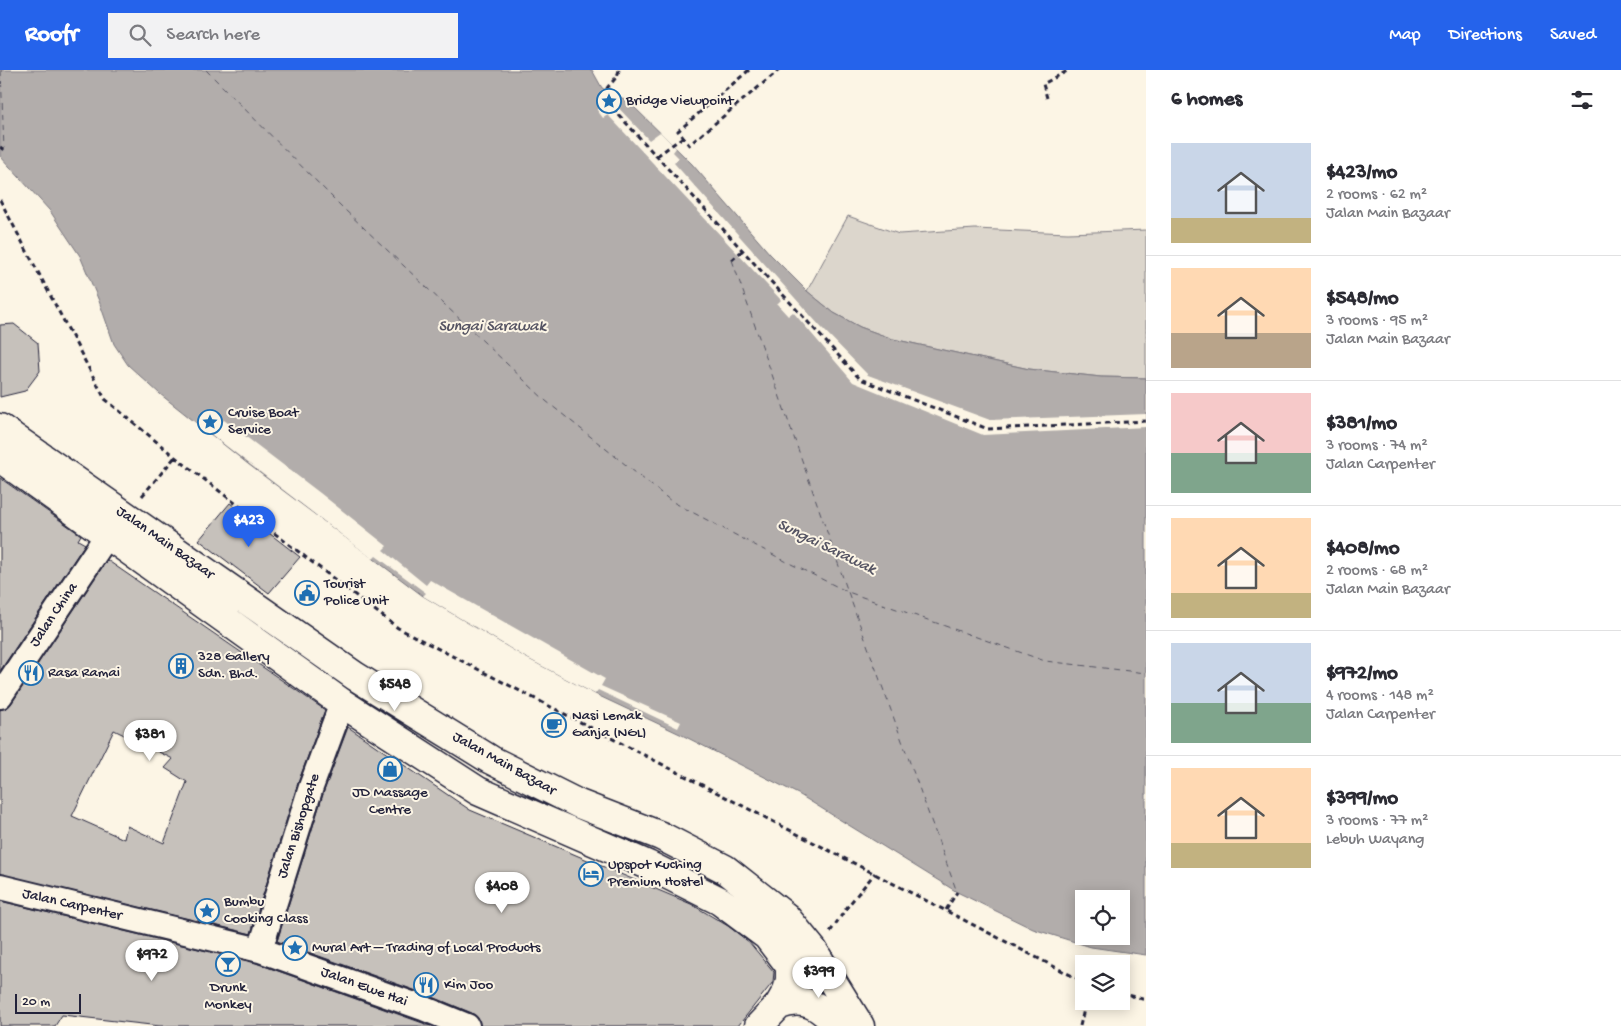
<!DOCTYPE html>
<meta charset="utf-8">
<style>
:root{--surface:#fff;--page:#f2f2f3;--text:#2b2b33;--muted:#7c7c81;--line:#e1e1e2;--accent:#2563eb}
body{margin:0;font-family:"Gochi Hand",sans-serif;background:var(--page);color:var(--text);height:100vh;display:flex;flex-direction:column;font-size:19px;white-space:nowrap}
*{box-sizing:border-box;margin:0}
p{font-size:16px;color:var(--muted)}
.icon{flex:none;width:28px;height:28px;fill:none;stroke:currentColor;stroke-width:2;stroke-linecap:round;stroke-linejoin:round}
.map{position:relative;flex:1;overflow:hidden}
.details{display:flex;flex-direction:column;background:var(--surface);width:475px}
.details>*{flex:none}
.buttons{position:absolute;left:1075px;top:820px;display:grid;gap:10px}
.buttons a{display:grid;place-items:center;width:55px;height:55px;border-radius:0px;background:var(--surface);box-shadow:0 2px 12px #0003;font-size:25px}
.scale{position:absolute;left:15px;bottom:12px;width:66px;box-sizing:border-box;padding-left:5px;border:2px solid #22223b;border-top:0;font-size:14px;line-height:18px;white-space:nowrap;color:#22223b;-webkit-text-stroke:4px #fcf5e5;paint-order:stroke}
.price{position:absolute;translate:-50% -42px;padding:0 11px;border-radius:18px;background:#fff;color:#222;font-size:16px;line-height:32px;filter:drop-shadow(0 1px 2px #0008)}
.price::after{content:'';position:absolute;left:50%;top:30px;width:15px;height:11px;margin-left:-8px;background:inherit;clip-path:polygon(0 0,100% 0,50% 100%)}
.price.current{background:var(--accent);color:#fff}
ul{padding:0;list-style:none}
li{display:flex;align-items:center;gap:15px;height:125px;padding:0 25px}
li+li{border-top:1px solid var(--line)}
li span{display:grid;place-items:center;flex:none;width:140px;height:100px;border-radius:0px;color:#555}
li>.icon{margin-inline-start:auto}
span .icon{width:60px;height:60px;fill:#fffc;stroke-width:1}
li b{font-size:21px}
h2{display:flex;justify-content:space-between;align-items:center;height:60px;padding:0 25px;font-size:21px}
header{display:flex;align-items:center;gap:30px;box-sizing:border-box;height:70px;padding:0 25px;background:var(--accent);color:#fff}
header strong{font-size:24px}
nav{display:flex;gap:28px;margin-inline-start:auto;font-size:18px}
.search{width:350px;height:45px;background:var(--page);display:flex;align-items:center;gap:12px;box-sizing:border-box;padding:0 18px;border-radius:0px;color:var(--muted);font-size:19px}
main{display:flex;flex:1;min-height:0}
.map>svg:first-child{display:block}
.green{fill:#dcd6cc;stroke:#7f7c84}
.water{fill:#b2adab;stroke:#78757e;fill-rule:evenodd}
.pier{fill:#fcf5e5}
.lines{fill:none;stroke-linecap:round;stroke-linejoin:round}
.ferry{stroke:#545362;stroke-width:1;stroke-dasharray:6 5;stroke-linecap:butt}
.building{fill:#c6c1bb;stroke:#22223b;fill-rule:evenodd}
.minor-casing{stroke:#22223b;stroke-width:28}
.secondary-casing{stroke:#22223b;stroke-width:31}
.path{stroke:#22223b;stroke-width:3;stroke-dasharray:5 4;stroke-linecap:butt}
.minor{stroke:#fcf5e5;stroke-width:24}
.secondary{stroke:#fcf5e5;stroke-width:28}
.labels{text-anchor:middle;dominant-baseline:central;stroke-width:4;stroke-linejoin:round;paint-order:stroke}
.poi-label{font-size:15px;fill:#22223b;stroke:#fcf5e5;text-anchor:start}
.street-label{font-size:15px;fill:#22223b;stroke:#fcf5e5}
.water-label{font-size:16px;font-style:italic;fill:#545362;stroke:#fcf5e5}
</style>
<header>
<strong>Roofr</strong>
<div class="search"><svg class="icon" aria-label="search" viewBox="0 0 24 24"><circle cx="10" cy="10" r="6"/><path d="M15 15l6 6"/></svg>Search here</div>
<nav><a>Map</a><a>Directions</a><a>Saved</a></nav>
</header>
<main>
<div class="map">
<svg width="1146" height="956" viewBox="0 0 1146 956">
<rect width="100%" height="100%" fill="#fcf5e5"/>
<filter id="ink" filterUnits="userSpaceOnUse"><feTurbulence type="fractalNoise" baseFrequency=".02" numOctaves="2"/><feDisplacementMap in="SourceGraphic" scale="10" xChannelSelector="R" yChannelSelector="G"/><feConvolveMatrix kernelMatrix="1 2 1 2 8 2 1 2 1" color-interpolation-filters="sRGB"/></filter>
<g filter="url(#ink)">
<path class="green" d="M848 146 899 164 975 159 1068 163 1146 160V308L1101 307 1029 299 893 269 860 257 834 243 807 221Z"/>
<path class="water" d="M0 0H592L602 18 628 31 692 94 770 184 807 221 834 243 860 257 893 269 1029 299 1101 307 1146 308V885L1091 877 1033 859 957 822 800 725 680 664 595 624 525 587 423 526 248 394 160 324 128 295 114 274 99 231 80 186 50 141 0 86ZM1084 829H1121V866H1084Z"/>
<path class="pier" d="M611 30 649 70 660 62 676 78 673 82 679 88 674 93 820 256 868 305 990 350 1146 344V357L983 365 853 312 793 242 788 246 777 234 781 230 608 45 603 48 597 40Z
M212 349 219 355 224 350 320 423 387 476 383 480 426 515 430 510 605 609 601 616 681 652 678 658 598 620 595 624 525 587 423 526 426 523 376 486 373 489 212 365 214 361 207 354Z"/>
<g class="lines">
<path class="ferry" d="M1 0 4 80
M206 0 344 139 546 331 671 431 787 492 848 522 1045 591 1146 603
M732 190 848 522 957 822"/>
</g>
<path class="building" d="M14 254 38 273 40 301 25 321 0 327V255Z
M0 408 81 465 78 470 85 474 0 601Z
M230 433 300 487 269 523 199 470Z
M107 490 325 640 298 713 251 864 0 804V640L6 638 11 634ZM114 660 173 689 165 698 187 712 164 773 127 756 124 769 72 746Z
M348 657 470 740 691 834 728 856 749 872 774 902 773 912 738 956H480L478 948 472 943 428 925 277 871 324 721Z
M0 831 256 893 431 956H160L62 945 55 956H0Z"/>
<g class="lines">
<defs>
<path id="minor" d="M0 626 108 464
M0 817 260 880 423 938 467 956
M260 880 311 717 342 633"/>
<path id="secondary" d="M0 358 355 606 491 690 579 734 661 766 725 799 786 847 813 880 860 956
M0 388 342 633 478 721 648 795 720 831 767 866 790 896V910L787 921 779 935 759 956
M779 935C806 925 820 937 839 956"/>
</defs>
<use href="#minor" class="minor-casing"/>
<use href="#secondary" class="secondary-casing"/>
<path class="path" d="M619 0C616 15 600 15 607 32L860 309 988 359 1146 351
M749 0 678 61 689 75 779 0
M1047 28 1043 14 1069 0
M0 77 4 80
M657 86 683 67
M0 130 105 329 175 387 398 558 1084 912
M732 190 743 180
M142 426 175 387
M946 840 957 822
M830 862 848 836 875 803
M1121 923 1146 930
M1080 956 1086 931"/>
<use href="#minor" class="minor"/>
<use href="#secondary" class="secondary"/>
</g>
</g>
<defs>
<symbol id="sight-ring" viewBox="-11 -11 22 22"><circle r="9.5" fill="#fcf5e5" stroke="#1f6fb2" stroke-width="1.5"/><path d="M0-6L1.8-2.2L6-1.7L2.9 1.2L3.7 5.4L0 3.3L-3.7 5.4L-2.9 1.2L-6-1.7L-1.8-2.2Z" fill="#1f6fb2"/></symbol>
<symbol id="civic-ring" viewBox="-11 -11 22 22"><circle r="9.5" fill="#fcf5e5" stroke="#1f6fb2" stroke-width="1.5"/><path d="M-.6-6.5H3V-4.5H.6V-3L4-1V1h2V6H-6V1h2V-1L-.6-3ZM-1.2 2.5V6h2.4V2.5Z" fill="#1f6fb2"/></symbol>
<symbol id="building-ring" viewBox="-11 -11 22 22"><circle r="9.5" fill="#fcf5e5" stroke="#1f6fb2" stroke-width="1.5"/><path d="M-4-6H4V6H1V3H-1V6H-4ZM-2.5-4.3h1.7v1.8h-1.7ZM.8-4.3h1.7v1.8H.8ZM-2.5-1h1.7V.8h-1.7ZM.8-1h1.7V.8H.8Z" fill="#1f6fb2"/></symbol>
<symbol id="restaurant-ring" viewBox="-11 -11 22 22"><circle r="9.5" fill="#fcf5e5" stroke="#1f6fb2" stroke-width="1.5"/><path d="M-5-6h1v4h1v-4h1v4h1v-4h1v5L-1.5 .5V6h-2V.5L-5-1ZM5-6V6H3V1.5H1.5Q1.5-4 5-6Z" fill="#1f6fb2"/></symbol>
<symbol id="cafe-ring" viewBox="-11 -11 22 22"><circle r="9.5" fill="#fcf5e5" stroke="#1f6fb2" stroke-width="1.5"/><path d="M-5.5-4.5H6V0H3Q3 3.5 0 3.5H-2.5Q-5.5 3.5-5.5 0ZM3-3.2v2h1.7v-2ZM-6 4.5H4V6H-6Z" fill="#1f6fb2"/></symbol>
<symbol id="shop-ring" viewBox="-11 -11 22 22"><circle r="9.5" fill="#fcf5e5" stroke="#1f6fb2" stroke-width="1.5"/><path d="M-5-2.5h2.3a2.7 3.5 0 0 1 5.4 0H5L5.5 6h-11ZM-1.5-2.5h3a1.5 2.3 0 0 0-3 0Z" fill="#1f6fb2"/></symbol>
<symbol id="hotel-ring" viewBox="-11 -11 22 22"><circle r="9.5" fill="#fcf5e5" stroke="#1f6fb2" stroke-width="1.5"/><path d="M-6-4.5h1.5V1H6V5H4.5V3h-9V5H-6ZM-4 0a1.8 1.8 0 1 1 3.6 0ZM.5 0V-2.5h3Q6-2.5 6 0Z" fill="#1f6fb2"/></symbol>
<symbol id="bar-ring" viewBox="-11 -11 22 22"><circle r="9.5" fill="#fcf5e5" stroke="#1f6fb2" stroke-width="1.5"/><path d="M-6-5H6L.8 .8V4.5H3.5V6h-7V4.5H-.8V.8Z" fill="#1f6fb2"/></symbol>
</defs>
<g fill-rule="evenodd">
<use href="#sight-ring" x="595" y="17" width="28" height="28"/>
<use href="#sight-ring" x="196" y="338" width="28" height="28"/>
<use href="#civic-ring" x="293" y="509" width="28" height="28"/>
<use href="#building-ring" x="167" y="582" width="28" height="28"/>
<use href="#restaurant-ring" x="17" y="589" width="28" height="28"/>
<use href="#cafe-ring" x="540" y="641" width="28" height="28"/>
<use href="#shop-ring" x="376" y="685" width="28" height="28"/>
<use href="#hotel-ring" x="577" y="790" width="28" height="28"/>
<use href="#sight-ring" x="193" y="827" width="28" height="28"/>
<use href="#sight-ring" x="281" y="864" width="28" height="28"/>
<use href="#bar-ring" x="214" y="880" width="28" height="28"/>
<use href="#restaurant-ring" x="412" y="901" width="28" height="28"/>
</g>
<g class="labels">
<g class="poi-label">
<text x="626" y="31">Bridge Viewpoint</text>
<text x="228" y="343">Cruise Boat<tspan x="228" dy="17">Service</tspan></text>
<text x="324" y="514">Tourist<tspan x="324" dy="17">Police Unit</tspan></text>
<text x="198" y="587">328 Gallery<tspan x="198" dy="17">Sdn. Bhd.</tspan></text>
<text x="48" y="603">Rasa Ramai</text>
<text x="572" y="646">Nasi Lemak<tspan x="572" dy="17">Ganja (NGL)</tspan></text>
<text x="390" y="723" text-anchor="middle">JD Massage<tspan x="390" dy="17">Centre</tspan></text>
<text x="608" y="795">Upspot Kuching<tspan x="608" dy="17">Premium Hostel</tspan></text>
<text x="224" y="832">Bumbu<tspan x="224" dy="17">Cooking Class</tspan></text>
<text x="312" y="878">Mural Art – Trading of Local Products</text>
<text x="444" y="915">Kim Joo</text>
<text x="228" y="918" text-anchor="middle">Drunk<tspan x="228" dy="17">Monkey</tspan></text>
</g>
<g class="street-label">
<text transform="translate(165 473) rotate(35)">Jalan Main Bazaar</text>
<text transform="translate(54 545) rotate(-56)">Jalan China</text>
<text transform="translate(504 694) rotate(29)">Jalan Main Bazaar</text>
<text transform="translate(299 756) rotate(-72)">Jalan Bishopgate</text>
<text transform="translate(72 835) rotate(13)">Jalan Carpenter</text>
<text transform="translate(364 917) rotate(20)">Jalan Ewe Hai</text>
</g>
<g class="water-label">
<text x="492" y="257">Sungai Sarawak</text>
<text transform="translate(826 478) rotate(26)">Sungai Sarawak</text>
</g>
</g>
</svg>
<div class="buttons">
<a><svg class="icon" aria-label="locate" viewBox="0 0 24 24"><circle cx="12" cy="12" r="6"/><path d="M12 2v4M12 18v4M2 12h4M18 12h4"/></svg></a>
<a><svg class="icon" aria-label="layers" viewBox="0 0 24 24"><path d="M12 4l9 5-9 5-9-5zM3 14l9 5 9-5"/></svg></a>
</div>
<div class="scale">20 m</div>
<b class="price current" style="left:249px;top:478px">$423</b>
<b class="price" style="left:395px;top:642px">$548</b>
<b class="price" style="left:150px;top:692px">$381</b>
<b class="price" style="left:502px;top:844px">$408</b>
<b class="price" style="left:152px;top:912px">$972</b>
<b class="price" style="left:819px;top:929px">$399</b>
</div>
<section class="details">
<h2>6 homes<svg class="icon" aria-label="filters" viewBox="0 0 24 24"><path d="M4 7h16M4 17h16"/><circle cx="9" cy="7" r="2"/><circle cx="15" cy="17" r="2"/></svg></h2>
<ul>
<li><span style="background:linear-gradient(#c9d6e8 75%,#c2b280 0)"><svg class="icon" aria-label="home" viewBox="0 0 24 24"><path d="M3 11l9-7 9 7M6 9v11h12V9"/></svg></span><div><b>$423/mo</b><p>2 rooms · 62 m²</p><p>Jalan Main Bazaar</p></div></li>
<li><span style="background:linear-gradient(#ffd9b3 65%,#b9a48a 0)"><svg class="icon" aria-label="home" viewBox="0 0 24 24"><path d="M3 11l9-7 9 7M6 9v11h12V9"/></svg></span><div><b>$548/mo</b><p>3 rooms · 95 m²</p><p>Jalan Main Bazaar</p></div></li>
<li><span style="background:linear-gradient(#f6c9c9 60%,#7fa58c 0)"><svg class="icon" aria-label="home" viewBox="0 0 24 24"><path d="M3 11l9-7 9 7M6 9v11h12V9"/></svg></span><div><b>$381/mo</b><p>3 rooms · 74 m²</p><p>Jalan Carpenter</p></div></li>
<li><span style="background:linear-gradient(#ffd9b3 75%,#c2b280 0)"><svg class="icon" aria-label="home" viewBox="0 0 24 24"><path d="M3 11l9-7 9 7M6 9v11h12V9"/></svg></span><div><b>$408/mo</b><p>2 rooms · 68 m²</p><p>Jalan Main Bazaar</p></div></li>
<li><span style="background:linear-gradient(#c9d6e8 60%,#7fa58c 0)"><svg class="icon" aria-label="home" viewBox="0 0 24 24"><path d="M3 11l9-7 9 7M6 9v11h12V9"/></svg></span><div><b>$972/mo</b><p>4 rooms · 148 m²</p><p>Jalan Carpenter</p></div></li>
<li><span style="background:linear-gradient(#ffd9b3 75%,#c2b280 0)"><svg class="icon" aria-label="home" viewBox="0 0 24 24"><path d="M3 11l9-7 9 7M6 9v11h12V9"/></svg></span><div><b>$399/mo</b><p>3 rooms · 77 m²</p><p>Lebuh Wayang</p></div></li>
</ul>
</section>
</main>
